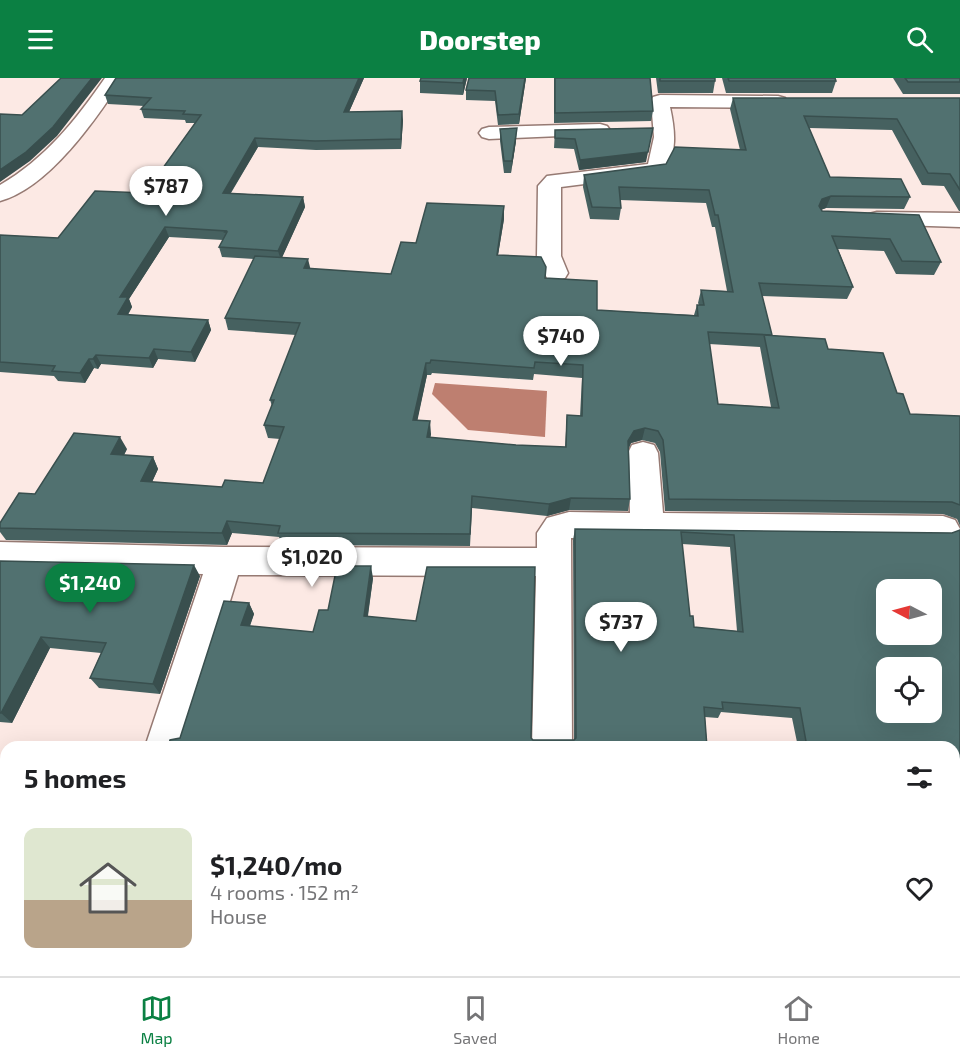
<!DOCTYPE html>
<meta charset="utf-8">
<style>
:root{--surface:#fff;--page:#f6f6f6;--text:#202124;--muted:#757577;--line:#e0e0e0;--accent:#0b8043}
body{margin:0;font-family:"Exo 2",sans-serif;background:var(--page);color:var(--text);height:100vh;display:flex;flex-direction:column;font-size:22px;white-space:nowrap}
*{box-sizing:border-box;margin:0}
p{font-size:20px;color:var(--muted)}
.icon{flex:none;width:33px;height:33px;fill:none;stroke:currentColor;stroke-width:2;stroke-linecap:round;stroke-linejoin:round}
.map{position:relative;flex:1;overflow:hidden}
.panel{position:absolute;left:0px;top:663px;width:960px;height:236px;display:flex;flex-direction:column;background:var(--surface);border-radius:18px 18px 0 0;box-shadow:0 6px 24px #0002}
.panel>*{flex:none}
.needle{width:39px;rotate:276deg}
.tools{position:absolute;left:876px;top:501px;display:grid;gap:12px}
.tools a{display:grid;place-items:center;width:66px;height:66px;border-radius:12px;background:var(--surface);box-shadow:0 6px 24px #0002;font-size:30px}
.price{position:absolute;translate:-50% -51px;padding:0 14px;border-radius:21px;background:#fff;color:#222;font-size:20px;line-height:39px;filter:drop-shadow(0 2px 3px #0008)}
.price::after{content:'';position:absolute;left:50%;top:36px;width:18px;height:14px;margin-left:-9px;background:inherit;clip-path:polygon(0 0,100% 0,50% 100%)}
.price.on{background:var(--accent);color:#fff}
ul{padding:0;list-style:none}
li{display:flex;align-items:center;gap:18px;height:150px;padding:0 24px}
li span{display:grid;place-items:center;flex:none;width:168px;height:120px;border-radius:12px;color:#555}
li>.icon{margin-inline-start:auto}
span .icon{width:72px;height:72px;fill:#fffc;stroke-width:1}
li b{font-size:26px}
h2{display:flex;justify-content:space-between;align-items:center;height:72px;padding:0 24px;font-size:26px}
header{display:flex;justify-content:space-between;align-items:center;height:78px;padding:0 24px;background:var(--accent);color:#fff;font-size:27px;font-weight:800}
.tab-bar{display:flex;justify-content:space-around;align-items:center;height:84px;border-top:2px solid var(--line);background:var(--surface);font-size:16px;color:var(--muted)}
.tab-bar a{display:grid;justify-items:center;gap:3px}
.tab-bar .on{color:var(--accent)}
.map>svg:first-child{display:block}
.water{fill:#be7f70}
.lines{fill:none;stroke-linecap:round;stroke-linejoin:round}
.minor-casing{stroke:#967a73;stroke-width:3}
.minor{fill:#fff;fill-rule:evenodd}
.wall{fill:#466160;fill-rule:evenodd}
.shaded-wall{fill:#394f4e}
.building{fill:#517170;stroke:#394f4e;stroke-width:1.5;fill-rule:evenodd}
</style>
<header><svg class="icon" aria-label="menu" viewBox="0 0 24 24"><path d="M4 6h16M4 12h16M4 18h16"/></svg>Doorstep<svg class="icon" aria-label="search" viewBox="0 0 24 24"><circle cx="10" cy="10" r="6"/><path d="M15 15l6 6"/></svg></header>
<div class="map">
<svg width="960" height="898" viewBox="0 0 960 898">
<rect width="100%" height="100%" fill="#fce9e4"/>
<path class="water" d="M435 305 547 313 545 359 468 352 432 316Z"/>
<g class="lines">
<defs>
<path id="minor" d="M105 0H123C97 40 49 110 0 123V107C45 81 76 42 105 0Z
M660 17 778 18 785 20 787 24 785 28 778 30 670 29C675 52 678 76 663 96L561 109V178L568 195 565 200 556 202 547 200 537 178 538 108 547 98 555 97 648 86 654 59 651 23 653 19Z
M600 46 607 48 610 52 607 56 489 61 482 59 479 55 482 51 489 49Z
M877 134 960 135V149L869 146 866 141 869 136Z
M643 364 654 367 658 375 663 435 943 438 955 442 960 451 955 460 943 464 571 460 572 669H532L536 498 238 497 185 669H145L203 496 0 492V464L225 469 537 470V455L547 440 569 434 630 435 628 375 632 367Z
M0 748H6V792H0Z
M525 892H573V898H525Z"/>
</defs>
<use href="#minor" class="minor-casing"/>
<use href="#minor" class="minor"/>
</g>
<path class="wall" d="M364 0 349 34 403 42 401 71 316 72 258 69 231 115 303 119 305 129 282 179 310 191 391 196 416 165 504 128V141L498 177 545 200 597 232 694 237 697 227H699L698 225 701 212 727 213 715 149H712L706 125 620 122 621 130 619 142 590 141 583 109 584 97 666 86 740 72 730 31 733 20H960V133H959L944 108 922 107 892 52 809 50 830 99 910 119 904 131 826 130 821 132 822 133 919 137 941 184 934 197 896 196 884 173 838 171 853 209 847 221 762 218 772 258 828 271 897 315 910 336 960 338V448L957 441 943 436 665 433 660 374 655 365 642 362 631 365 629 370 630 421 628 433 569 432 547 438 472 430 470 468 282 467 279 459 232 455 227 467 6 462 0 454V445L35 416 127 371 124 377 153 379 158 391 152 404 222 409 263 405 280 361 268 360 264 347 272 328 270 322 296 257 228 252 225 240 254 181 222 179 219 169 223 162 169 159 129 221 132 229 128 237 208 242 211 252 195 284 158 281 153 290 101 286 98 291 94 290 85 305 58 303 54 298 0 294V157L58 160 145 115 195 45H186L185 42 144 40 141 31 144 28 108 26 105 17ZM709 266 760 269 771 329 718 326ZM432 295 533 302 534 296 582 300 580 338 567 337 565 369 516 367 430 360 431 356 417 342 427 297H431Z
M467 0 463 17 420 15V3Z
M526 0 519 46 498 47 495 23 466 22V12Z
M554 0H650L653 33 651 43 554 45Z
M656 0H715V3L713 15H658Z
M722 0H835L836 3 832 15H726Z
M893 0H960V16H903Z
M500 51 516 63 511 95H504L500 63Z
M555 52 646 84 579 92 574 71 554 70Z
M575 451 952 455 960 898H700L699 892H761L775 894V892H954V669H798L792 640 721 634 718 640 705 639 707 669 180 660 249 525 254 536 250 548 313 554 328 532 373 500 368 538 533 662H574L573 462ZM682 466 730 469 737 553 694 549 690 538Z
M0 483 200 498 160 616 99 610 90 600 101 575 50 570 12 645 0 644Z
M6 684V758L0 755V696Z
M0 782 145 892 143 898H0L3 887 0 888Z
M377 892H524L525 895 574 896 575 892H620L621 898 414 896Z"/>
<path class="shaded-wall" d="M92 0H102L57 58 30 83 0 104V92Z
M359 0H364L345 43 344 34Z
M464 0H467L463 17V5Z
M525 0H526L519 46V36Z
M402 33 403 42 401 71V61Z
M517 50 516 63 511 95 512 83Z
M653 50 646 84 579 92 580 82Z
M255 60 258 69 225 124 223 115Z
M831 118 826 130 817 133 822 121Z
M303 119 305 129 281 182 278 173Z
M504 128V141L496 189 497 177Z
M165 149 169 159 129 221 132 229 122 246 118 236 120 219Z
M308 181 311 193 304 190Z
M208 242 211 252 195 284 191 274Z
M154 271 158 281 153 290 149 280Z
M96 277 101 286 98 291 93 281Z
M89 281 94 290 85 305 80 295Z
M426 285 427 297 415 354 413 342Z
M430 343 431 356 428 372 427 359Z
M645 350 642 362 631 365 626 375 628 363 634 353Z
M120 359 127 371 118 388 111 376Z
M153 379 158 391 147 415 141 403Z
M571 420 569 432 547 438 549 426Z
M227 443 232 455 227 467 222 455Z
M194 487 200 498 160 616 153 606Z
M371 488 373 500 366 549 364 538Z
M249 525 254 536 246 558 241 547Z
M41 559 50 570 12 645 1 635Z
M134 892H145L143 898H133Z"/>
<path class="building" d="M61 0H92L53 49 26 74 0 92V36L22 37Z
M116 0H359L344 34 402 33 401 61 315 63 255 60 223 115 303 119 278 173 219 169 227 154H225L226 153 165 149 120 219H128L118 236 208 242 191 274 154 271 149 280 96 277 93 281H89L80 295 52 293 55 288 0 284V157L58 160 95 113 145 115 201 37 183 36 185 33 141 31 151 20 105 17Z
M421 0H464L463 5 420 3Z
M469 0H525L519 36 498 37 495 13 466 12Z
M555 0H650L653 33 555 35Z
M660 0H715V3H660Z
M728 0H835L836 3H729Z
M905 0H960V4H908Z
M733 20H960V112L950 96 928 95 897 41 804 38 830 99 901 101 910 119 831 118 822 121 819 128 822 133 919 137 941 184 902 183 890 161 832 158 853 209 759 205 772 257 708 254 718 326 779 330 764 257 825 261 828 271 883 275 897 315 903 316 910 336 960 338V427L952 424 669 421 663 362 658 353 645 350 634 353 628 363 630 421 571 420 549 426 472 418 470 456 278 455 280 448 227 443 222 455 0 450V445L19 415 35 416 74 355 120 359 111 376 153 379 141 403 222 409 225 402 263 405 284 349 264 347 274 322H270L300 245 225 240 255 178 308 181 304 190 391 196 401 164 416 165 427 125 504 128 497 177 541 179 546 189 545 200 597 203V232L698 238 697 227H704L701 212 733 214 718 137H715L709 112 619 109 621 130 592 129 584 97 666 86 675 69 746 72ZM431 282 534 290 535 284 583 287 582 338 567 337 566 369 516 367 427 359 430 343 413 342 426 285H430Z
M517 50 512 83H504L500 51Z
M653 50 648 74 580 82 575 61 555 60V52Z
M575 451 952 455 960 452V898H899L856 894 857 898H784V892H954V669H807L800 630 722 624 723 631 704 629 707 669H168L170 662 180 660 224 523 249 525 241 547 313 554 319 532H328L337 488H371L364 538 416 543 427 489H535L531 660 533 662H574L576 660ZM681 454 734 457 743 554 694 549 693 538H690ZM886 512H932V556H886ZM886 590H932V634H886Z
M0 483 194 487 153 606 90 600 106 565 41 559 1 635H0Z
M6 684V753H0V696Z
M6 781V881H0V782Z
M6 881V892H134L133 898H0Z
M415 892H524L525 895 576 896 577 892H620L621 898H414Z
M706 892H761L777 894V898H706Z"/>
</svg>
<div class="tools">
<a><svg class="needle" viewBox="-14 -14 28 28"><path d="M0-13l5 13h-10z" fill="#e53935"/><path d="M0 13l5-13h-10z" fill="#757577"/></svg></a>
<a><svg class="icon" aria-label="locate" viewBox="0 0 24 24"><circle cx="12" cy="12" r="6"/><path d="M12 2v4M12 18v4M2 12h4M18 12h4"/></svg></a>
</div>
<b class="price" style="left:166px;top:139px">$787</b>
<b class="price" style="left:561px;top:289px">$740</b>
<b class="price" style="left:312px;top:510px">$1,020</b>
<b class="price on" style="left:90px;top:536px">$1,240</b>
<b class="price" style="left:621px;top:575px">$737</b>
<section class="panel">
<h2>5 homes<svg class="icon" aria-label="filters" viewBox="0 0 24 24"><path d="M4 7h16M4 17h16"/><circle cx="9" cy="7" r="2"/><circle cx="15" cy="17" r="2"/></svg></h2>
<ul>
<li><span style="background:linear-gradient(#dfe7d0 60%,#b9a48a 0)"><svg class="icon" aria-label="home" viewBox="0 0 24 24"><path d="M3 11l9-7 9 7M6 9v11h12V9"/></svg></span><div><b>$1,240/mo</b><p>4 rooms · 152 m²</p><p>House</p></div><svg class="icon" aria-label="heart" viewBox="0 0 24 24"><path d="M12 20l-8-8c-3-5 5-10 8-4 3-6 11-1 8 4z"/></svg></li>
</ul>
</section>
</div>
<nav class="tab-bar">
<a class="on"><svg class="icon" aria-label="map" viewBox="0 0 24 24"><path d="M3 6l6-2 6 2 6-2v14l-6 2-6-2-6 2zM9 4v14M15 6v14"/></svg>Map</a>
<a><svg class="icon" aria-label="saved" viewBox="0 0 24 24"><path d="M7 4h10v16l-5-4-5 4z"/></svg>Saved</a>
<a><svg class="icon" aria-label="home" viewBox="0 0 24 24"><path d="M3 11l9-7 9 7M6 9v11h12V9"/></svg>Home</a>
</nav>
